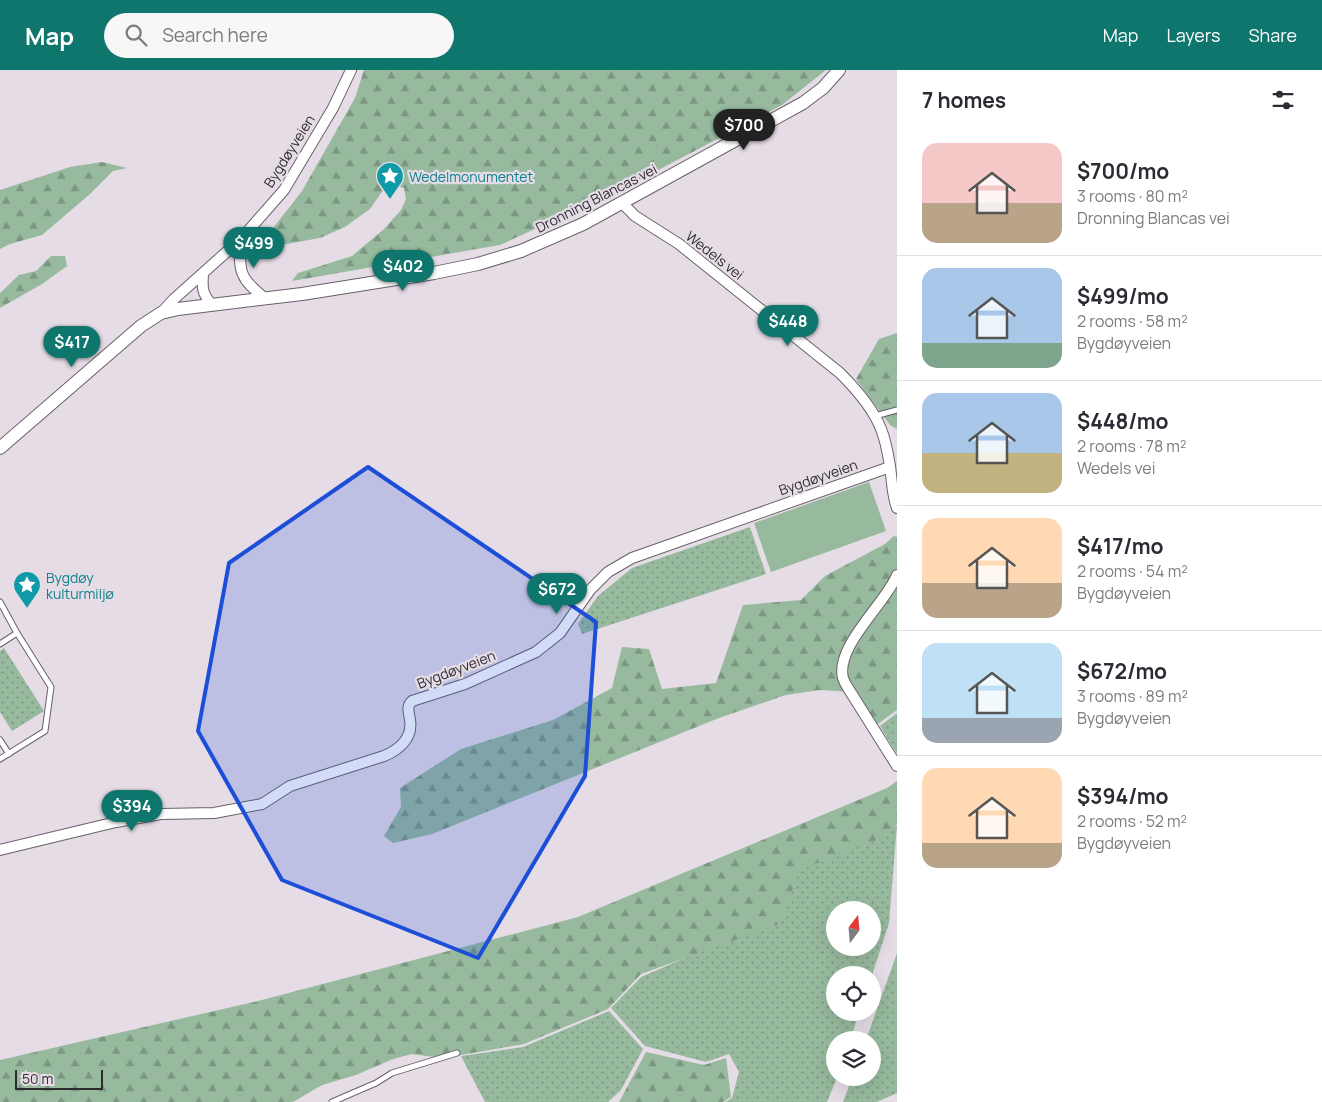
<!DOCTYPE html>
<meta charset="utf-8">
<style>
:root{--surface:#fff;--page:#f7f7f7;--text:#2b2b33;--muted:#7c7c81;--line:#e1e1e2;--accent:#0f766e}
body{margin:0;font-family:Manrope,sans-serif;background:var(--page);color:var(--text);height:100vh;display:flex;flex-direction:column;font-size:19px;white-space:nowrap}
*{box-sizing:border-box;margin:0}
p{font-size:16px;color:var(--muted)}
.icon{flex:none;width:28px;height:28px;fill:none;stroke:currentColor;stroke-width:2;stroke-linecap:round;stroke-linejoin:round}
.map{position:relative;flex:1;overflow:hidden}
.details{display:flex;flex-direction:column;background:var(--surface);width:425px}
.details>*{flex:none}
.needle{width:32px;rotate:16deg}
.controls{position:absolute;left:826px;top:831px;display:grid;gap:10px}
.controls a{display:grid;place-items:center;width:55px;height:55px;border-radius:50%;background:var(--surface);box-shadow:0 5px 20px #0002;font-size:25px}
.scale{position:absolute;left:15px;bottom:12px;width:88px;box-sizing:border-box;padding-left:5px;border:2px solid #2e2b2f;border-top:0;font-size:14px;line-height:18px;white-space:nowrap;color:#2e2b2f;-webkit-text-stroke:4px #e5dce6;paint-order:stroke}
.price{position:absolute;translate:-50% -42px;padding:0 11px;border-radius:18px;background:var(--accent);color:#fff;font-size:16px;line-height:32px;filter:drop-shadow(0 1px 2px #0008)}
.price::after{content:'';position:absolute;left:50%;top:30px;width:15px;height:11px;margin-left:-8px;background:inherit;clip-path:polygon(0 0,100% 0,50% 100%)}
.price.active{background:#222;color:#fff}
ul{padding:0;list-style:none}
li{display:flex;align-items:center;gap:15px;height:125px;padding:0 25px}
li+li{border-top:1px solid var(--line)}
li span{display:grid;place-items:center;flex:none;width:140px;height:100px;border-radius:15px;color:#555}
li>.icon{margin-inline-start:auto}
span .icon{width:60px;height:60px;fill:#fffc;stroke-width:1}
li b{font-size:21px}
h2{display:flex;justify-content:space-between;align-items:center;height:60px;padding:0 25px;font-size:21px}
header{display:flex;align-items:center;gap:30px;box-sizing:border-box;height:70px;padding:0 25px;background:var(--accent);color:#fff}
header strong{font-size:24px}
nav{display:flex;gap:28px;margin-inline-start:auto;font-size:18px}
.search{width:350px;height:45px;background:var(--page);display:flex;align-items:center;gap:12px;box-sizing:border-box;padding:0 18px;border-radius:28px;color:var(--muted);font-size:19px}
main{display:flex;flex:1;min-height:0}
.map>svg:first-child{display:block}
.grass{fill:url(#grass-dots);fill-rule:evenodd}
.forest{fill:url(#forest-firs)}
.pitch{fill:#97ba9e}
.lines{fill:none;stroke-linecap:round;stroke-linejoin:round}
.service-casing{stroke:#68606a;stroke-width:7}
.minor-casing{stroke:#68606a;stroke-width:12}
.tertiary-casing{stroke:#68606a;stroke-width:14}
.service{stroke:#fff;stroke-width:5}
.minor{stroke:#fff;stroke-width:10}
.tertiary{stroke:#fff;stroke-width:12}
.marked{fill:#1d4ed8;fill-opacity:0.2;stroke:#1d4ed8;stroke-width:4;stroke-linejoin:round}
.labels{text-anchor:middle;dominant-baseline:central;stroke-width:4.5;stroke-linejoin:round;paint-order:stroke}
.street-label{font-size:14px;fill:#2e2b2f;stroke:#e5dce6}
.culture-label{font-size:14px;fill:#0d838f;stroke:#e5dce6;text-anchor:start}
</style>
<header>
<strong>Map</strong>
<div class="search"><svg class="icon" aria-label="search" viewBox="0 0 24 24"><circle cx="10" cy="10" r="6"/><path d="M15 15l6 6"/></svg>Search here</div>
<nav><a>Map</a><a>Layers</a><a>Share</a></nav>
</header>
<main>
<div class="map">
<svg width="897" height="1032" viewBox="0 0 897 1032">
<defs>
<pattern id="grass-dots" width="8" height="8" patternUnits="userSpaceOnUse" patternTransform="scale(1.25)"><rect width="8" height="8" fill="#97ba9e"/><path d="M2 2h.1M6 6h.1" fill="none" stroke="#7c9781" stroke-width="1.8" stroke-linecap="round"/></pattern>
<pattern id="forest-firs" width="22" height="20" patternUnits="userSpaceOnUse" patternTransform="scale(1.25)"><rect width="22" height="20" fill="#97ba9e"/><path d="M5 1l3.5 6h-7zM16 11l3.5 6h-7z" fill="#7c9781"/></pattern>
</defs>
<rect width="100%" height="100%" fill="#e5dce6"/>
<path class="grass" d="M750 457 766 504 582 564 578 554 598 526 632 498Z
M4 578 44 641 12 661 0 642V581Z
M897 643V684L880 656Z
M897 755 889 853 872 905H835V942L859 943 850 970H835V1008H837L827 1032H725L732 1028 739 1002 729 984 706 992 645 976 611 938 641 907 770 851 799 797ZM835 840H872V878H835Z
M897 883V1023L877 1032H843L852 1008H872V970H866Z
M609 941 643 979 621 1020 608 1032H485L461 986 523 977Z"/>
<path class="forest" d="M364 0H826L782 35 624 118 500 175 292 211 298 203 352 186 384 159 401 140 406 129 404 118 388 113 370 139 345 157 320 168 281 175 261 182 256 180 302 121 355 28Z
M102 92 127 98 113 101 90 124 42 165 10 174 0 179V120L70 97Z
M51 186H65L67 196 42 214 0 238V223L19 205 36 201Z
M897 263V359L890 355 856 309 879 269Z
M894 466 897 467V640L875 656 854 622 819 620 786 625 719 648 432 764 393 773 384 766 401 737 400 718 461 679 553 650 612 618 622 577 649 579 662 619 716 613 743 535 801 530 825 506 885 474Z
M897 711V754L879 769 800 800 779 854 641 904 608 939 524 974 461 985 434 987 412 984 393 989 356 1005 322 1015 293 1032H0V990L258 931 578 847 887 718Z
M646 982 704 995 726 988 731 1027 723 1032H619Z"/>
<path class="pitch" d="M869 412 886 461 771 502 754 453Z"/>
<g class="lines">
<defs>
<path id="service" d="M875 346 897 340
M0 532 17 563 51 617 45 661 0 689
M0 574 17 563
M0 670 9 684
M332 1032 376 1013 392 1003 457 983"/>
<path id="minor" d="M622 133 635 146 679 174 840 303C856 319 873 338 881 359 886 371 888 384 890 396 892 410 892 425 897 438
M241 169C238 202 240 209 266 229
M203 204C202 219 202 223 212 235
M161 243 174 229 241 169 284 120 333 38 351 0
M897 505C886 533 835 576 843 608 844 611 846 615 848 618L897 696
M0 780 116 752 161 744 214 743 262 734 290 716 384 686C399 680 413 668 410 650 409 642 406 637 412 631L465 614 536 582 560 563 590 520 608 502 632 488 890 397"/>
<path id="tertiary" d="M0 378 141 256 161 243 178 239 302 224 434 203 478 194 521 181 583 154 803 33 823 18 839 0"/>
</defs>
<use href="#service" class="service-casing"/>
<use href="#minor" class="minor-casing"/>
<use href="#tertiary" class="tertiary-casing"/>
<use href="#service" class="service"/>
<use href="#minor" class="minor"/>
<use href="#tertiary" class="tertiary"/>
</g>
<path class="marked" d="M368 397 596 552 585 706 478 888 282 810 198 661 229 493Z"/>
<defs>
<symbol id="sight-pin" viewBox="-11 -11 22 30"><path d="M0 17L-7.5 6A9.5 9.5 0 1 1 7.5 6Z" fill="#0f9aa8" stroke="#e5dce6"/><path d="M0-6L1.8-2.2L6-1.7L2.9 1.2L3.7 5.4L0 3.3L-3.7 5.4L-2.9 1.2L-6-1.7L-1.8-2.2Z" fill="#fff"/></symbol>
</defs>
<g fill-rule="evenodd">
<use href="#sight-pin" x="374" y="90" width="32" height="43"/>
<use href="#sight-pin" x="11" y="499" width="32" height="43"/>
</g>
<g class="labels">
<g class="street-label">
<text transform="translate(289 81) rotate(-58)">Bygdøyveien</text>
<text transform="translate(596 128) rotate(-27)">Dronning Blancas vei</text>
<text transform="translate(715 185) rotate(38)">Wedels vei</text>
<text transform="translate(818 407) rotate(-19)">Bygdøyveien</text>
<text transform="translate(456 599) rotate(-21)">Bygdøyveien</text>
</g>
<g class="culture-label">
<text x="409" y="106">Wedelmonumentet</text>
<text x="46" y="507">Bygdøy<tspan x="46" dy="16">kulturmiljø</tspan></text>
</g>
</g>
</svg>
<div class="controls">
<a><svg class="needle" viewBox="-14 -14 28 28"><path d="M0-13l5 13h-10z" fill="#e53935"/><path d="M0 13l5-13h-10z" fill="#7c7c81"/></svg></a>
<a><svg class="icon" aria-label="locate" viewBox="0 0 24 24"><circle cx="12" cy="12" r="6"/><path d="M12 2v4M12 18v4M2 12h4M18 12h4"/></svg></a>
<a><svg class="icon" aria-label="layers" viewBox="0 0 24 24"><path d="M12 4l9 5-9 5-9-5zM3 14l9 5 9-5"/></svg></a>
</div>
<div class="scale">50 m</div>
<b class="price active" style="left:744px;top:81px">$700</b>
<b class="price" style="left:254px;top:199px">$499</b>
<b class="price" style="left:403px;top:222px">$402</b>
<b class="price" style="left:788px;top:277px">$448</b>
<b class="price" style="left:72px;top:298px">$417</b>
<b class="price" style="left:557px;top:545px">$672</b>
<b class="price" style="left:132px;top:762px">$394</b>
</div>
<section class="details">
<h2>7 homes<svg class="icon" aria-label="filters" viewBox="0 0 24 24"><path d="M4 7h16M4 17h16"/><circle cx="9" cy="7" r="2"/><circle cx="15" cy="17" r="2"/></svg></h2>
<ul>
<li><span style="background:linear-gradient(#f6c9c9 60%,#b9a48a 0)"><svg class="icon" aria-label="home" viewBox="0 0 24 24"><path d="M3 11l9-7 9 7M6 9v11h12V9"/></svg></span><div><b>$700/mo</b><p>3 rooms · 80 m²</p><p>Dronning Blancas vei</p></div></li>
<li><span style="background:linear-gradient(#a9c7e8 75%,#7fa58c 0)"><svg class="icon" aria-label="home" viewBox="0 0 24 24"><path d="M3 11l9-7 9 7M6 9v11h12V9"/></svg></span><div><b>$499/mo</b><p>2 rooms · 58 m²</p><p>Bygdøyveien</p></div></li>
<li><span style="background:linear-gradient(#a9c7e8 60%,#c2b280 0)"><svg class="icon" aria-label="home" viewBox="0 0 24 24"><path d="M3 11l9-7 9 7M6 9v11h12V9"/></svg></span><div><b>$448/mo</b><p>2 rooms · 78 m²</p><p>Wedels vei</p></div></li>
<li><span style="background:linear-gradient(#ffd9b3 65%,#b9a48a 0)"><svg class="icon" aria-label="home" viewBox="0 0 24 24"><path d="M3 11l9-7 9 7M6 9v11h12V9"/></svg></span><div><b>$417/mo</b><p>2 rooms · 54 m²</p><p>Bygdøyveien</p></div></li>
<li><span style="background:linear-gradient(#bfe0f5 75%,#9aa5b1 0)"><svg class="icon" aria-label="home" viewBox="0 0 24 24"><path d="M3 11l9-7 9 7M6 9v11h12V9"/></svg></span><div><b>$672/mo</b><p>3 rooms · 89 m²</p><p>Bygdøyveien</p></div></li>
<li><span style="background:linear-gradient(#ffd9b3 75%,#b9a48a 0)"><svg class="icon" aria-label="home" viewBox="0 0 24 24"><path d="M3 11l9-7 9 7M6 9v11h12V9"/></svg></span><div><b>$394/mo</b><p>2 rooms · 52 m²</p><p>Bygdøyveien</p></div></li>
</ul>
</section>
</main>
